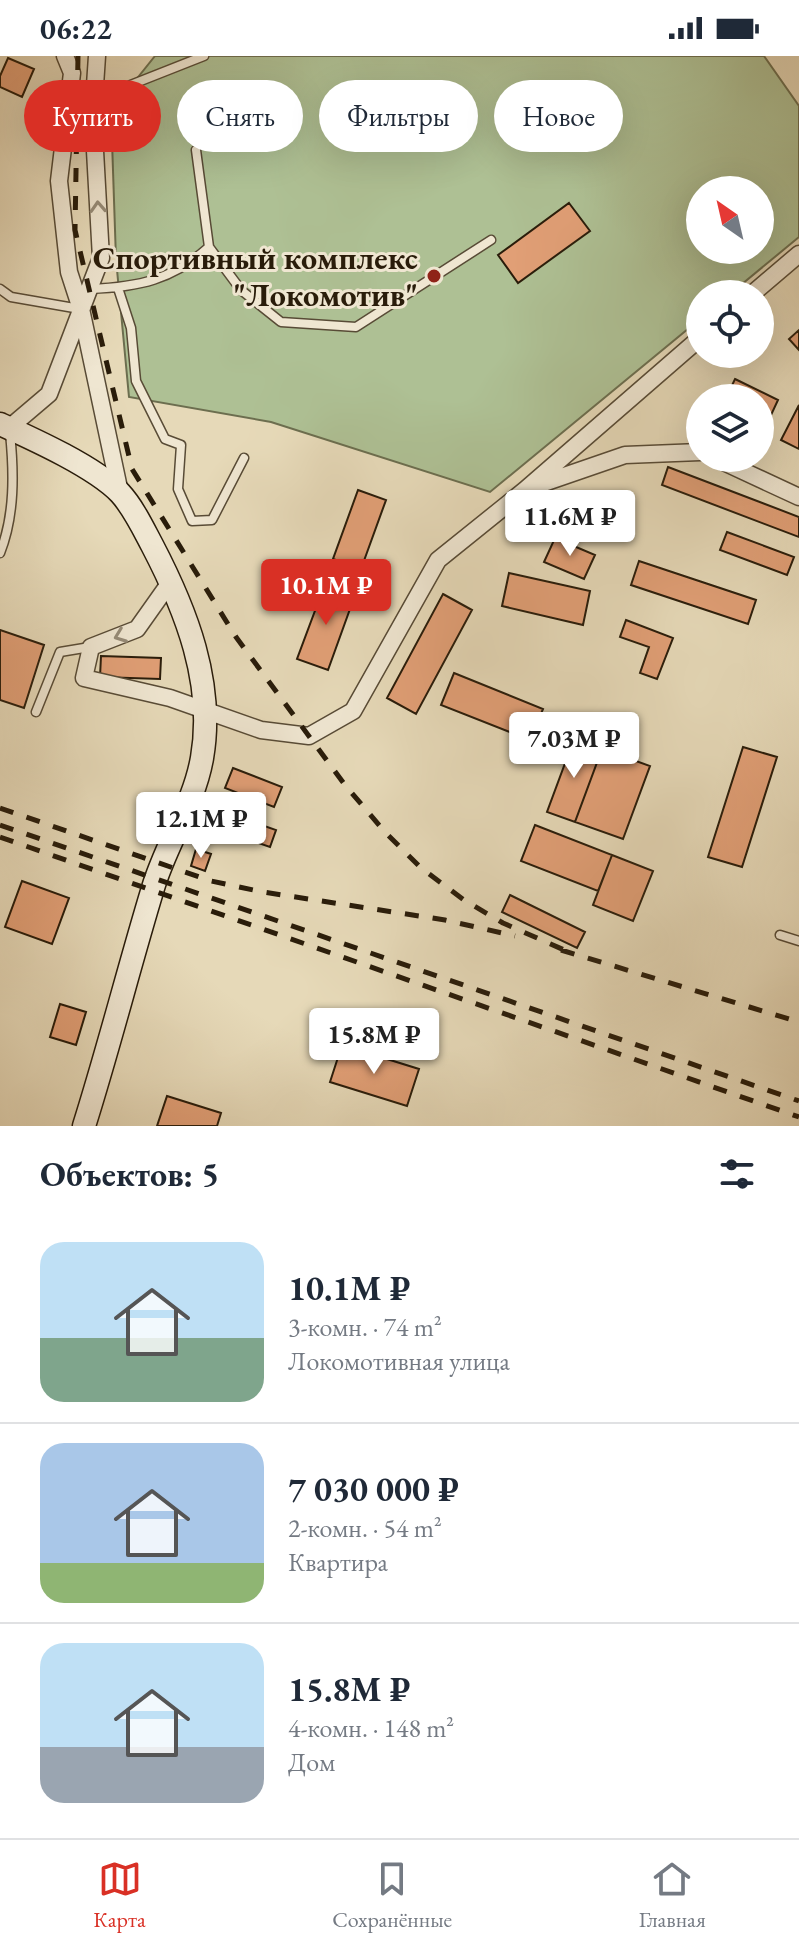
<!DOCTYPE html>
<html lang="ru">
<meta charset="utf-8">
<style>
:root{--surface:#fff;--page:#f2f2f3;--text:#1f2937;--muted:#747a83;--line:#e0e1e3;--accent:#d93025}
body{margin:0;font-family:"EB Garamond",serif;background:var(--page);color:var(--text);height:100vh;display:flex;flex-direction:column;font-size:30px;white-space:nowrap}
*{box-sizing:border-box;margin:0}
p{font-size:26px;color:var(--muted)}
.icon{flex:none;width:44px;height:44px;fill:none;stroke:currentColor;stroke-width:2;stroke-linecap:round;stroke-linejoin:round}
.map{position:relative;height:1070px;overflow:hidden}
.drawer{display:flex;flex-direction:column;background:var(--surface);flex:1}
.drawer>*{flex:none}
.banner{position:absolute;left:24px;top:24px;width:752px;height:72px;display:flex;gap:16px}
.needle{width:52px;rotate:326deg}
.tools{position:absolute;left:686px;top:120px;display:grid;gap:16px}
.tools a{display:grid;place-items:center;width:88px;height:88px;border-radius:50%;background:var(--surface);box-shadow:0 8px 32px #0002;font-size:40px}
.price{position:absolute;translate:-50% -68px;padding:0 18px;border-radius:8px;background:#fff;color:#222;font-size:26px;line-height:52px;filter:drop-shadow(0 2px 4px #0008)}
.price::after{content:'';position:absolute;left:50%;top:48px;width:24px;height:18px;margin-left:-12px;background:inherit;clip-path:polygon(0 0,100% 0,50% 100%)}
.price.active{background:var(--accent);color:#fff}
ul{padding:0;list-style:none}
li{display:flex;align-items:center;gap:24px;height:200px;padding:0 40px}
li+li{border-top:2px solid var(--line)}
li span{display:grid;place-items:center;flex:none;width:224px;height:160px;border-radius:24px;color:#555}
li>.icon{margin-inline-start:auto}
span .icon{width:96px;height:96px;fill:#fffc;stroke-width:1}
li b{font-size:34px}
h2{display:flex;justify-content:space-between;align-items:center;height:96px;padding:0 40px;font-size:34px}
.chip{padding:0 28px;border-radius:36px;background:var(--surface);box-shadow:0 8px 32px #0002;font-size:28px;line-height:72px}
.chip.active{background:var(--accent);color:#fff}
.status{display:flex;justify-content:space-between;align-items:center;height:56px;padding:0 40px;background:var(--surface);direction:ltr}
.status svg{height:22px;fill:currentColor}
.tabs{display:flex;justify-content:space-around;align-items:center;height:112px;border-top:2px solid var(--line);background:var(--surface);font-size:22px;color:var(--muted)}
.tabs a{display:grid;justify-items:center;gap:4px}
.tabs .active{color:var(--accent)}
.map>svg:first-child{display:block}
.green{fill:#aec094;stroke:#6c6e4f;stroke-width:2;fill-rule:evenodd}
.building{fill:#e19f76;stroke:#291c0a;stroke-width:2}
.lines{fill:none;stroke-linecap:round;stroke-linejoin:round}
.lane-casing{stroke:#584b36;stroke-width:11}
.street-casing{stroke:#584b36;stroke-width:19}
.secondary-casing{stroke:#291c0a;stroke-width:25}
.lane{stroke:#efe6d1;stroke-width:8}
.street{stroke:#efe6d1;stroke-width:16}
.secondary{stroke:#efe6d1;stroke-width:22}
.rail{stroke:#291c0a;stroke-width:5;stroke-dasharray:14 14;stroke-linecap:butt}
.oneway{stroke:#968b77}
.poi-dot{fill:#8f2418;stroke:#efe6d1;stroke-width:3}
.labels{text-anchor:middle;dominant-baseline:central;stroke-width:6;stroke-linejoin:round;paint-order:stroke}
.poi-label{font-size:32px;font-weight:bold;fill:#291c0a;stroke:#efe6d1;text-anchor:end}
</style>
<div class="status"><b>06:22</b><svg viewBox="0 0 49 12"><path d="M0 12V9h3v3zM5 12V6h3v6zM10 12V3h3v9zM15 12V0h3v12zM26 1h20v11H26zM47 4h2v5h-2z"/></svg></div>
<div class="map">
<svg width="799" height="1070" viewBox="0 0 799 1070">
<rect width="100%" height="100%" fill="#e6d9b8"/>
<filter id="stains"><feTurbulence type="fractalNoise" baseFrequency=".0025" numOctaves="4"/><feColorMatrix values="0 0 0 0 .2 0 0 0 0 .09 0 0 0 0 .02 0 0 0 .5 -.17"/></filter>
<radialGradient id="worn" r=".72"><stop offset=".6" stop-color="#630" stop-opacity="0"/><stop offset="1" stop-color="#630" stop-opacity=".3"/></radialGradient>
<path class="green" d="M155 0H764L799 50V181L730 238H700V263L490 436 271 366 129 341 116 203 111 55ZM700 134H760V194H700Z"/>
<path class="building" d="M8 2 34 13 22 41 0 31V20Z
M569 147 590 175 518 227 498 199Z
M799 274V294L789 283Z
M735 323 778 344 765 372 760 370V342H726Z
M799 349V393L781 384Z
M668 411 799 461V481L662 429Z
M358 434 386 444 361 513 333 503Z
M727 476 794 501 787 519 720 494Z
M555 482 595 499 584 523 544 506Z
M639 505 756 544 748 568 631 529Z
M509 517 590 535 583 569 502 550Z
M325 528 355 539 328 614 297 603Z
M443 538 472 554 416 658 387 642Z
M626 564 673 582 657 623 640 617 649 591 620 581Z
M0 574 44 589 24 652 0 644Z
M101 600 161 602 160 623 100 621Z
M454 617 543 653 530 684 441 649Z
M538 665 562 675 554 694 530 684Z
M574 683 602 693 575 766 547 756Z
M743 691 777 701 742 811 708 801Z
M602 693 650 710 623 783 575 766Z
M233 712 282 731 274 751 225 732Z
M227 757 276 774 270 791 221 774Z
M535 769 612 799 598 835 521 805Z
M196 793 211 798 205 815 191 810Z
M612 799 653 815 633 865 593 849Z
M22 825 69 842 52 888 5 871Z
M510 839 585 876 577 892 502 856Z
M60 948 86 956 76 989 50 981Z
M342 989 419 1013 407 1050 330 1026Z
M167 1040 221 1057 217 1070H157Z"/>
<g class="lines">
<defs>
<path id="lane" d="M95 43 204 0
M209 191 241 234 281 266 356 271 491 184
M118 232 131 272 136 325 165 383 181 389 178 433 192 465 212 464 244 402
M0 233 11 241 80 253
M90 233C139 231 172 224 209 191L196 94
M0 497C15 459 14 416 10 377
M36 656 60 596 90 591
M780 879 799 885"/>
<path id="street" d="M65 0 72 17 59 125 69 216 81 253 120 437
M752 238 799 198
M9 372 49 338 101 202 93 59 97 0
M715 402 799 441
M535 430 625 399 700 396
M171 525 137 573 91 591 84 622 170 642 261 674 309 680 353 655 438 504 525 434 700 282"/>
<path id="secondary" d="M0 368C33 383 95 411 120 437 133 451 143 472 152 489 186 554 215 627 202 702 194 748 166 788 153 832 129 911 109 991 84 1070"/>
</defs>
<use href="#lane" class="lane-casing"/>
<use href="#street" class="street-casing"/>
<use href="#secondary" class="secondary-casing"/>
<use href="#lane" class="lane"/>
<use href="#street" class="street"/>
<use href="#secondary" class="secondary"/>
<path class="rail" d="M78 0 75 174 132 413 236 581 345 729 385 776 421 812 464 844 503 867 571 897
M0 752 211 825 263 836 445 864 515 880
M0 769 799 1045
M0 781 799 1061
M561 894 799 966"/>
</g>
<defs><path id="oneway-chevron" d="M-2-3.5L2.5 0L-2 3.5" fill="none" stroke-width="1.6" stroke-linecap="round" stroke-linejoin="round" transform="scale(2)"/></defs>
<g class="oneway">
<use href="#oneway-chevron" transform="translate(98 151) rotate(-93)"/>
<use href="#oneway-chevron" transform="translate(120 580) rotate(159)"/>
</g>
<circle class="poi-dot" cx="434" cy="220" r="8"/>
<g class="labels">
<g class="poi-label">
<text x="418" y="202">Спортивный комплекс<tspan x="418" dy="37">"Локомотив"</tspan></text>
</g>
</g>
<rect width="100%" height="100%" filter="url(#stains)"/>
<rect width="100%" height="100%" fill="url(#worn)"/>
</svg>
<div class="tools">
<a><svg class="needle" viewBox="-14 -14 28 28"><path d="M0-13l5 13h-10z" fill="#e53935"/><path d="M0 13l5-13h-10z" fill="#747a83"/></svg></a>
<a><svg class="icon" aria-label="locate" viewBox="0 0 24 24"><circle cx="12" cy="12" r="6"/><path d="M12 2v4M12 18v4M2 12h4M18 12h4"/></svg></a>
<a><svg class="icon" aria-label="layers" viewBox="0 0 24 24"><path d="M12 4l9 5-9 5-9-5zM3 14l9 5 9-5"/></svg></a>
</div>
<b class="price" style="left:570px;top:502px">11.6M ₽</b>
<b class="price active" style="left:326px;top:571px">10.1M ₽</b>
<b class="price" style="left:574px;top:724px">7.03M ₽</b>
<b class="price" style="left:201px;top:804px">12.1M ₽</b>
<b class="price" style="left:374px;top:1020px">15.8M ₽</b>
<div class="banner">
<a class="chip active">Купить</a>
<a class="chip">Снять</a>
<a class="chip">Фильтры</a>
<a class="chip">Новое</a>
</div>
</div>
<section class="drawer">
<h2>Объектов: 5<svg class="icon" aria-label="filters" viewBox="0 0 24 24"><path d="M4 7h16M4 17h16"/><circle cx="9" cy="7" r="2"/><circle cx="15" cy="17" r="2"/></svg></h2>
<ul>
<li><span style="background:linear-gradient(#bfe0f5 60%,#7fa58c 0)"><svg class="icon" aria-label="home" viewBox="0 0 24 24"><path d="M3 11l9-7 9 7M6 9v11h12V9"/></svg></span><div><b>10.1M ₽</b><p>3-комн. · 74 m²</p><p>Локомотивная улица</p></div></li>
<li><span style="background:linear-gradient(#a9c7e8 75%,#8fb573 0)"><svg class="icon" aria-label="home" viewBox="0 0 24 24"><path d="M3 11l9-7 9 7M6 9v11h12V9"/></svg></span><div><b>7 030 000 ₽</b><p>2-комн. · 54 m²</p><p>Квартира</p></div></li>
<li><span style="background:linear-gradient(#bfe0f5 65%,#9aa5b1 0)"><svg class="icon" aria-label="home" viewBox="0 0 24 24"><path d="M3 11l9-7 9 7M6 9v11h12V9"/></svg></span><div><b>15.8M ₽</b><p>4-комн. · 148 m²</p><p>Дом</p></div></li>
</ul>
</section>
<nav class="tabs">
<a class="active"><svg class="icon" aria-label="map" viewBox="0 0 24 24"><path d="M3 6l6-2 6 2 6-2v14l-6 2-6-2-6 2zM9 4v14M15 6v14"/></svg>Карта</a>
<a><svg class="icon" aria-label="saved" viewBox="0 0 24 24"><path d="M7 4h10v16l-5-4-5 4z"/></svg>Сохранённые</a>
<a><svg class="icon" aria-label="home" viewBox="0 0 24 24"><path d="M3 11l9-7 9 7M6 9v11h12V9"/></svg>Главная</a>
</nav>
